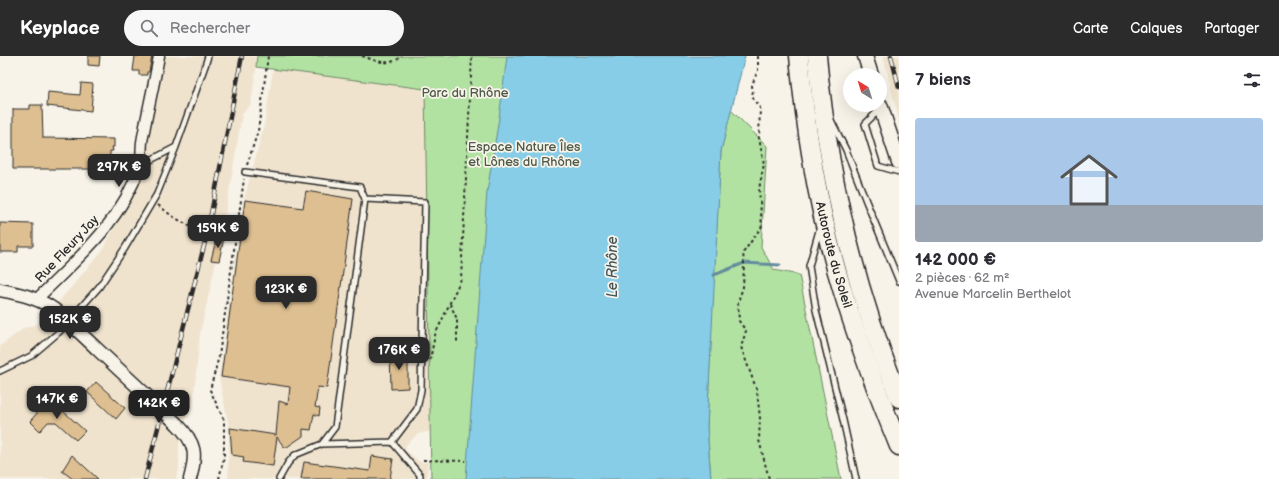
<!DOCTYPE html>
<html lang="fr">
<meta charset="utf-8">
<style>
:root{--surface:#fff;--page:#f7f7f7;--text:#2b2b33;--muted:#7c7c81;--accent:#2b2b2b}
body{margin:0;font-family:"Balsamiq Sans",sans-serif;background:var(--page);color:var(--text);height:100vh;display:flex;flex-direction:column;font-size:15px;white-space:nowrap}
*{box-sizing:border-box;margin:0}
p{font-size:13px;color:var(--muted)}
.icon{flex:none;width:22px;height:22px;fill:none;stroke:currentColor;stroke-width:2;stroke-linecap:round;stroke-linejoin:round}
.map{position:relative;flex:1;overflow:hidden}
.panel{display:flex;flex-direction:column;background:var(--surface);width:380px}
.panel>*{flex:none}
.needle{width:26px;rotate:322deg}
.fabs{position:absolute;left:843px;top:12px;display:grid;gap:8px}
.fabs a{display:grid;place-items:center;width:44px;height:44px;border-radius:50%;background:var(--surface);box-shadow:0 4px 16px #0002;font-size:20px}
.price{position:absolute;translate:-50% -34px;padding:0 9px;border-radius:8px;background:var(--accent);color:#fff;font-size:13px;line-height:26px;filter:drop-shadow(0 1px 2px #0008)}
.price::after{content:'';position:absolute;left:50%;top:24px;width:12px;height:9px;margin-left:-6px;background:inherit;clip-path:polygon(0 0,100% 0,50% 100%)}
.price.on{background:#222;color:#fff}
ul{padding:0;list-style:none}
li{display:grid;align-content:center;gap:8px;height:212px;padding:0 16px}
li span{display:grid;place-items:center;height:124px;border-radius:4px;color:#555}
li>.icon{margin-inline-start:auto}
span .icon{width:72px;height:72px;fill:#fffc;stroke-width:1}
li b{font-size:17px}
h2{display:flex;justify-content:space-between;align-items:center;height:48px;padding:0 16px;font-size:17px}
header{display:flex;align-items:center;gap:24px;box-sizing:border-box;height:56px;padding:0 20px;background:var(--accent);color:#fff}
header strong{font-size:19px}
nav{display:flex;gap:22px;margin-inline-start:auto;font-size:14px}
.search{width:280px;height:36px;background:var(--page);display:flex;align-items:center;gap:10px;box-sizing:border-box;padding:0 14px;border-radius:22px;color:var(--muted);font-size:15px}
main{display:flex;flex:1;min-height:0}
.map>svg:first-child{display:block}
.built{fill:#f0e3ce}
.green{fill:#b2e2a2;stroke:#6e8666}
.water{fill:#87cde8;stroke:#628c9c}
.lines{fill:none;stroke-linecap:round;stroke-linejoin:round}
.stream{stroke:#628c9c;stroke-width:3}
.building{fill:#debf91;stroke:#2b2b2b}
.service-casing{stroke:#2b2b2b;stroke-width:8}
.minor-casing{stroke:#2b2b2b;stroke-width:13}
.tertiary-casing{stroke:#2b2b2b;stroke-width:15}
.secondary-casing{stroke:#2b2b2b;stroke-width:17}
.motorway-casing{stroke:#2b2b2b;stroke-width:21}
.path{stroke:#2b2b2b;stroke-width:2;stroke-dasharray:3 3;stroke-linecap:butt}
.service{stroke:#f7f3e8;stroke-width:5}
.minor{stroke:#f7f3e8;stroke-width:10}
.tertiary{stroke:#f7f3e8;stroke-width:12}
.secondary{stroke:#f7f3e8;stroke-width:14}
.motorway{stroke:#f7f3e8;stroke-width:18}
.rail-casing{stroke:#2b2b2b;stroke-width:4.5}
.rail{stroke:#f7f3e8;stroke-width:3;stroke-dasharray:9;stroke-linecap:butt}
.tertiary-bridge-casing{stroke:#2b2b2b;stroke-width:15;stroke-linecap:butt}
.tertiary-bridge{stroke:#f7f3e8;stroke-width:12}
.labels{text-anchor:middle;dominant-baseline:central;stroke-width:3.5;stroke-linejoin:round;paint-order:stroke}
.park-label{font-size:13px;fill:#4d5949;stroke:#f7f3e8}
.street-label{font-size:13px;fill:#2b2b2b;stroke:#f7f3e8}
.water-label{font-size:14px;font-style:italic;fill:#42545a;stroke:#f7f3e8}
</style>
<header>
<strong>Keyplace</strong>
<div class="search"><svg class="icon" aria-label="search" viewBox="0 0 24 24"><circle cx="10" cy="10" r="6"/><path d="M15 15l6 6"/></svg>Rechercher</div>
<nav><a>Carte</a><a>Calques</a><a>Partager</a></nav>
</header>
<main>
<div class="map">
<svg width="899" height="423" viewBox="0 0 899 423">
<rect width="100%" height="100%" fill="#f7f3e8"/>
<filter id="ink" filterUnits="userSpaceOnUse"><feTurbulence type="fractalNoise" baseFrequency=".025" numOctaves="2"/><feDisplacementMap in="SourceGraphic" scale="8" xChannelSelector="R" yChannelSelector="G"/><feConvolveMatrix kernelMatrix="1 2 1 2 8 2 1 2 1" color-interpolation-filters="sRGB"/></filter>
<g filter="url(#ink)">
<path class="built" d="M161 0H258L251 48 242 58 222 178 200 278 193 347 182 371 179 389V413L176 423H0V290L24 272 51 264 56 256 55 250 102 195 141 122Z
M883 0H899V65Z
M274 7 426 28 431 375 418 378 406 389 405 394 420 406H428L427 423H228L229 372 219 321 244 143 264 70Z"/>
<path class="green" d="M257 0H629L600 423H431L425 33 256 11Z
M731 54 767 90 761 191 774 214 799 219 841 423H711L707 371 714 219 721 95Z"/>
<path class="water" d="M507 0H745L721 95 707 371 711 423H466L487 136 499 62Z"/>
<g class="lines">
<path class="stream" d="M714 219 744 207 780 209"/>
</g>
<path class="building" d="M88 0H100L99 10 88 9Z
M135 0H152L149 16H147V19H139V15H133Z
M81 27 93 28 91 55 47 50 48 36 80 39Z
M30 49H42L43 82 114 83V91H112L113 95H110V113H13V53H30Z
M306 135 353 143 327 332 318 331 315 351 320 352 319 360 314 358 311 374 303 373V380L287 391H284L277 381 273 410 243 406 244 401 232 399 230 372 276 379 279 345 288 348 290 331 221 321 245 144 303 152Z
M0 167 33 168V190H18V196H0Z
M217 180 224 182 219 205 211 204Z
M398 293 399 302H408V332L391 333 390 294Z
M96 326 125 352 116 363 87 336Z
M50 343 85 375 76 384 56 366H48L40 375 30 365Z
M72 399 98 423H73L62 415Z
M372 400 393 403 390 423H301L304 406 370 415Z"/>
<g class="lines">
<defs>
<path id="service" d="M880 53 865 68 878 110 899 116
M831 64 846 94 866 145 899 225
M141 109 176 91 205 10 208 0
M245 116 360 131 365 143 335 371 322 388 295 399 288 407 279 423
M365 143 425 146 421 334 417 353 392 386
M820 171 809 210 816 254 843 364 856 423
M0 315 31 300 59 276 99 231 125 192 157 138 176 91
M322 388 392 386 420 419V423"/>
<path id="minor" d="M37 243C77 203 121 167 140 110 142 103 141 94 142 86 147 57 154 29 159 0"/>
<path id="tertiary" d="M0 234C22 238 43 243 60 258
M96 292 158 350
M177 368C196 387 197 398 190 423"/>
<path id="secondary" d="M865 0 871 19
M880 49 899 106"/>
<g id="motorway">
<path id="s1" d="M799 0C806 80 819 159 843 236 859 288 878 339 899 390"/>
<path d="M817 0C827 116 855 233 899 342"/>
</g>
</defs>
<use href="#service" class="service-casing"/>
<use href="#minor" class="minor-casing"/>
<use href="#tertiary" class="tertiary-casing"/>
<use href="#secondary" class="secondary-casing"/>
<use href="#motorway" class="motorway-casing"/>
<path class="path" d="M362 0C376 5 390 11 402 0
M758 0V14L752 29 753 43 760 52 759 82 764 108 759 133 762 170 743 197 744 207 743 231 738 246 739 265 746 275 741 291 757 335 760 362 759 384 769 423
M247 109 258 75 268 0
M158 149 172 160 200 176 212 179 216 178 235 183
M450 248 457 263V287
M430 304 435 279 461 223 472 0
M423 404 466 405
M219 423 224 401V364L210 334 219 300 244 123"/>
<use href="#service" class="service"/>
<use href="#minor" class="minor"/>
<use href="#tertiary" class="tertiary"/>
<use href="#secondary" class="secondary"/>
<use href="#motorway" class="motorway"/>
<defs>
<path id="rail" d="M891 0 899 31
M145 423 207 178 242 0"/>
</defs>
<use href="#rail" class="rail-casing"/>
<use href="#rail" class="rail"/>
<defs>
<path id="tertiary-bridge" d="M60 258 96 292
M158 350 177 368"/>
</defs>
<use href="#tertiary-bridge" class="tertiary-bridge-casing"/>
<use href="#tertiary-bridge" class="tertiary-bridge"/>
</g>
</g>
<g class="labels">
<g class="park-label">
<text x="465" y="37">Parc du Rhône</text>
<text x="524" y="91">Espace Nature Îles<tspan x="524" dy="15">et Lônes du Rhône</tspan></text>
</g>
<g class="street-label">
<text transform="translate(67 193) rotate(-47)">Rue Fleury Jay</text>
<text stroke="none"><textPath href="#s1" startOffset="202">Autoroute du Soleil</textPath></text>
</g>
<g class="water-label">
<text transform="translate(612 211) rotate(-90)">Le Rhône</text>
</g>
</g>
</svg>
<div class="fabs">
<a><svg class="needle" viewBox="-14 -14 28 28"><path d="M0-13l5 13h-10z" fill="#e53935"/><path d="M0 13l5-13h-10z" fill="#7c7c81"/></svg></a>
</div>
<b class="price" style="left:119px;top:132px">297K €</b>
<b class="price" style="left:218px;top:193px">159K €</b>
<b class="price" style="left:286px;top:254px">123K €</b>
<b class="price" style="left:70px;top:284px">152K €</b>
<b class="price" style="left:399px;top:315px">176K €</b>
<b class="price" style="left:57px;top:364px">147K €</b>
<b class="price on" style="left:159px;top:368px">142K €</b>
</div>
<section class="panel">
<h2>7 biens<svg class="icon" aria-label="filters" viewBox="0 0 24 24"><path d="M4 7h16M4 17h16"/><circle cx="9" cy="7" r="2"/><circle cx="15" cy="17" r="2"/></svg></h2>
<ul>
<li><span style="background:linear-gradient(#a9c7e8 70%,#9aa5b1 0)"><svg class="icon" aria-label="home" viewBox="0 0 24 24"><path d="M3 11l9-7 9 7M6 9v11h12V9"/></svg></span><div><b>142 000 €</b><p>2 pièces · 62 m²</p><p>Avenue Marcelin Berthelot</p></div></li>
</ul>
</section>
</main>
